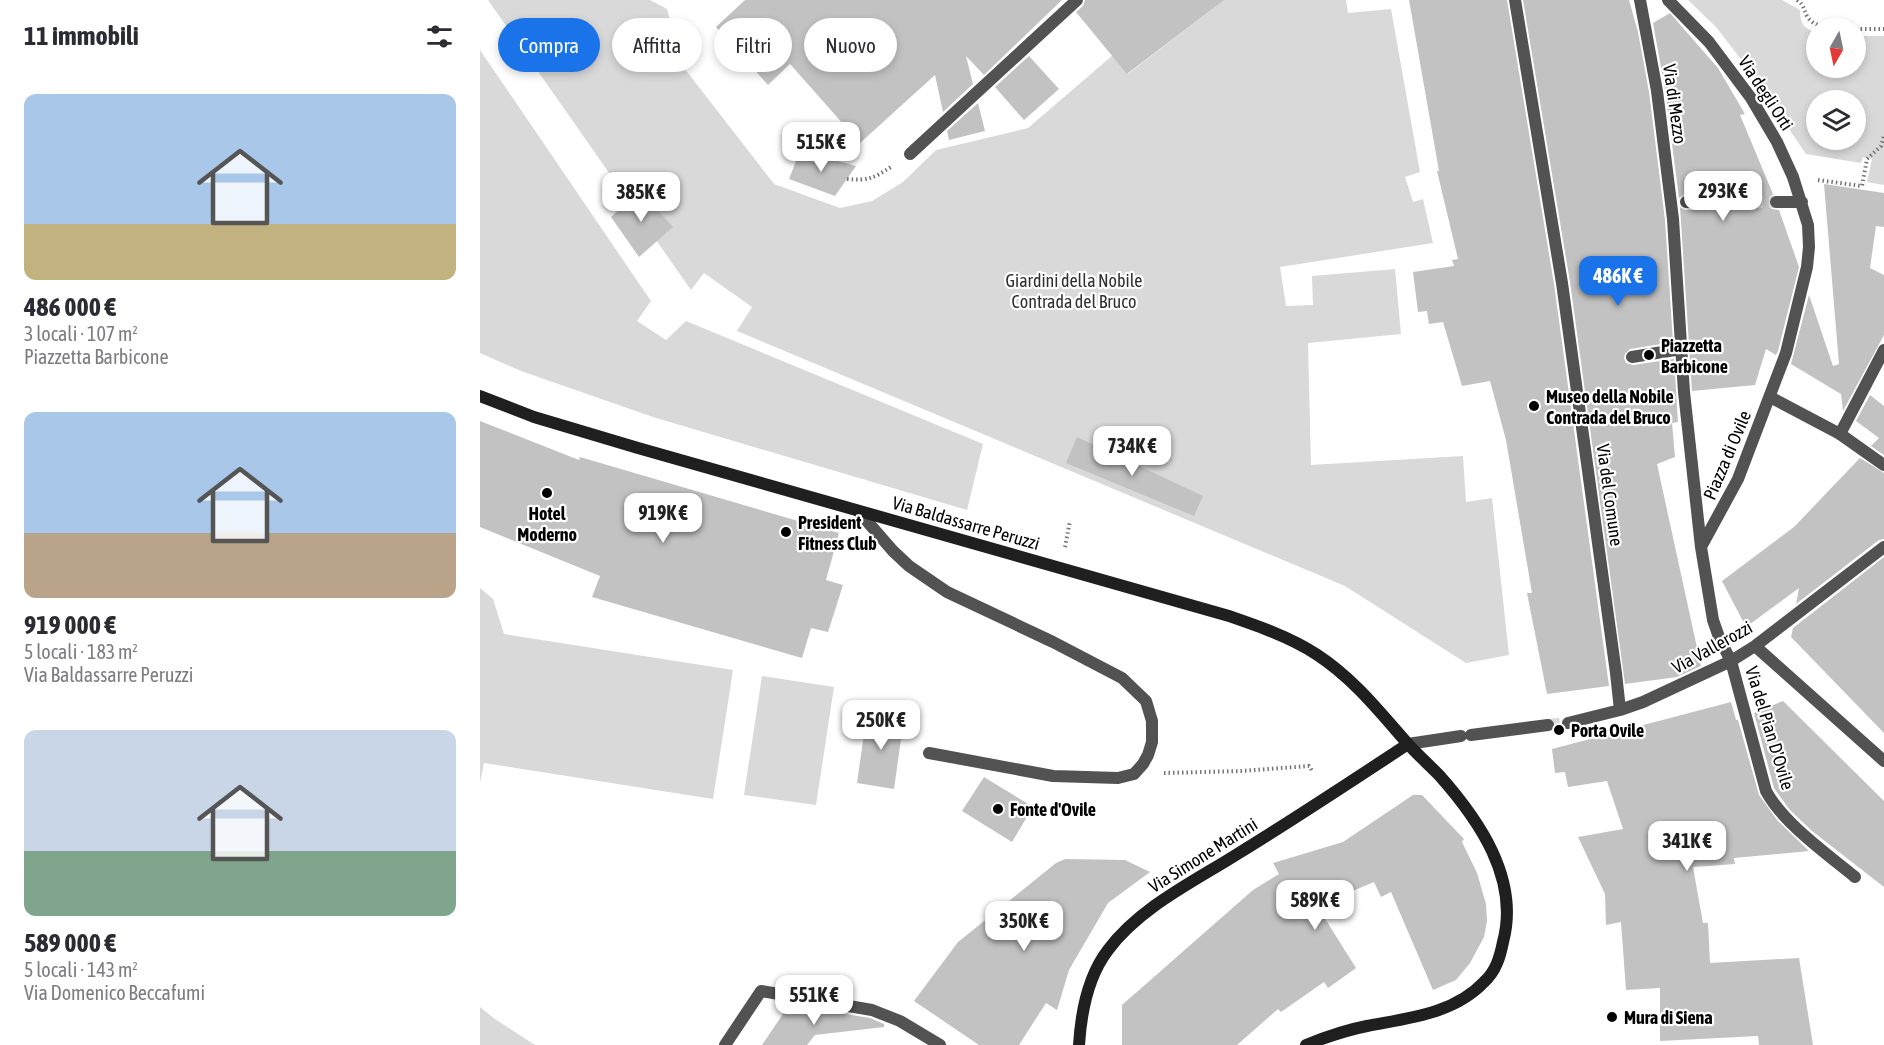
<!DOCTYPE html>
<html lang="it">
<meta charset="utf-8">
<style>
:root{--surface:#fff;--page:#f7f7f7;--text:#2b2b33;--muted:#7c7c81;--accent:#1a73e8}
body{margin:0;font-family:"Asap Condensed",sans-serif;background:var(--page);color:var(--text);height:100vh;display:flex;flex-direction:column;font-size:22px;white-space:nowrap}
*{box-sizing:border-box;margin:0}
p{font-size:20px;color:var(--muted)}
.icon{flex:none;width:33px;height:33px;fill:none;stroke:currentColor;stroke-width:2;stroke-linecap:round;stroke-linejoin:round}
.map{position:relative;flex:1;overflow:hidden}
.drawer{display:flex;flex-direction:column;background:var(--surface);width:480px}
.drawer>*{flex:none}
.banner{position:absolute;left:18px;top:18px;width:570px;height:54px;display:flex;gap:12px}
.needle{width:39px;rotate:189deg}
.buttons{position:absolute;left:1326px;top:18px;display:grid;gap:12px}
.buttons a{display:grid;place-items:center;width:60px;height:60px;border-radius:50%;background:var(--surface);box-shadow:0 3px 9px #0003;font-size:30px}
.price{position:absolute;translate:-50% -51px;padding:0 14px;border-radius:12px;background:#fff;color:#222;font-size:20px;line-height:39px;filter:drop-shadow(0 2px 3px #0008)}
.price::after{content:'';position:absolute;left:50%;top:36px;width:18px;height:14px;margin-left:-9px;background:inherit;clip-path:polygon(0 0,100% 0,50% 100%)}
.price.on{background:var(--accent);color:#fff}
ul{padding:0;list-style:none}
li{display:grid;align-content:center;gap:12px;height:318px;padding:0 24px}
li span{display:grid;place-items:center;height:186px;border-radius:12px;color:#555}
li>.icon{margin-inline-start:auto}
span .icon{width:108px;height:108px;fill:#fffc;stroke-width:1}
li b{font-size:26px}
h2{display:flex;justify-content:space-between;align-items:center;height:72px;padding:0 24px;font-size:26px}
.chip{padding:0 21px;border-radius:27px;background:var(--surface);box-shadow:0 3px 9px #0003;font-size:21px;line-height:54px}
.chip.on{background:var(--accent);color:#fff}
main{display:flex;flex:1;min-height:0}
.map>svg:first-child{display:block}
.green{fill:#d9d9d9;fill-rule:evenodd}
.building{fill:#c2c2c2}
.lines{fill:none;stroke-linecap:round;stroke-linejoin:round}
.street-tunnel{stroke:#d9d9d9;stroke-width:12;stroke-dasharray:12 6;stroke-linecap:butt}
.path{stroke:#747474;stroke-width:4;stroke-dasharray:1.5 3;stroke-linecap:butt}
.lane{stroke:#525252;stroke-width:12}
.street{stroke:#525252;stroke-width:12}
.secondary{stroke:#1f1f1f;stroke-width:12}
.poi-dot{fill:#000;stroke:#fff;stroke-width:2}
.labels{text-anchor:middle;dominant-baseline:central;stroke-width:4.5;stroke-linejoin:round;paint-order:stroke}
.street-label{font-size:18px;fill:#000;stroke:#fff}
.park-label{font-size:18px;fill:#303030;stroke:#fff}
.poi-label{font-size:18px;font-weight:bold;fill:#000;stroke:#fff;text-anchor:start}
</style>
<main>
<section class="drawer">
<h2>11 immobili<svg class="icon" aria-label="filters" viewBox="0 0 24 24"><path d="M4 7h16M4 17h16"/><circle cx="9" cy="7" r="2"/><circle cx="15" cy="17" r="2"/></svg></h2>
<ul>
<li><span style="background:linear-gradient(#a9c7e8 70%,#c2b280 0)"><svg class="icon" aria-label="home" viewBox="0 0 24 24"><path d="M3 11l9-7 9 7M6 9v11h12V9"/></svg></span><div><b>486 000 €</b><p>3 locali · 107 m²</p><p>Piazzetta Barbicone</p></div></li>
<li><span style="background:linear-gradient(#a9c7e8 65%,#b9a48a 0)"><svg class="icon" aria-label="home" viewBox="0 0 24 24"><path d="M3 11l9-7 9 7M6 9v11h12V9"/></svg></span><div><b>919 000 €</b><p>5 locali · 183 m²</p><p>Via Baldassarre Peruzzi</p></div></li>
<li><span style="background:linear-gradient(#c9d6e8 65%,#7fa58c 0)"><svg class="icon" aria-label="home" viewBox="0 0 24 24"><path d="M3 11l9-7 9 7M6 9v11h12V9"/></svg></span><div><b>589 000 €</b><p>5 locali · 143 m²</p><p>Via Domenico Beccafumi</p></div></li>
</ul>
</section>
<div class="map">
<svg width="1404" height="1045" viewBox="0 0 1404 1045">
<rect width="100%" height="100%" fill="#fff"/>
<path class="green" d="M8 0H170L187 9 201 64 294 184 360 208 392 201 423 182 456 150 548 128 633 55 648 74 736 6 732 0H866L868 13 911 9 940 172 925 177 933 202 943 199 953 243 800 267 806 306 833 305 832 276 915 269 921 334 828 343 831 465 983 456 986 502 1012 498 1029 655 986 663 865 586 257 331 272 307 224 273 211 290Z
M1208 0H1302L1320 10C1320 24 1324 28 1336 33V68H1376V36H1404V185L1387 182 1392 159 1383 157 1381 163 1326 154 1267 67 1236 27ZM1336 100H1376V140H1336Z
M0 50 171 301 157 321 186 340 206 321 503 444 487 510 173 417 41 371 0 353Z
M0 588 13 599 24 634 253 670 233 799 4 763 0 783Z
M282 676 354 687 336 805 264 795Z
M0 1007 15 1019 55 1045H0Z"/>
<path class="building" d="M265 0H582L504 75 486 56 493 84 463 112 455 75 380 143 310 64 288 85 236 27Z
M605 0H744L647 74 596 12 603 6Z
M929 0H1027L1074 284 1129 686 1067 694 1047 593H1052L1026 440 1010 381 982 386 963 322 949 324 947 311 938 312 933 272 974 266 972 260 978 259 957 171H959Z
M1043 0H1149L1158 32 1169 92 1185 220 1193 342 1150 349 1145 354 1144 358 1146 363 1153 365 1194 359 1198 422 1192 423 1195 457 1177 464 1221 666 1197 677 1145 684 1090 282Z
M1190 13 1238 68 1265 114 1260 115 1293 194 1289 198V206L1292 209 1299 210 1319 267 1298 351 1296 355 1286 349 1275 385 1212 391 1200 207 1205 210H1218L1224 207 1225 201 1222 195 1217 194H1205L1199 198 1185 90 1173 23Z
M549 56 579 89 544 120 515 87Z
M498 103 505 131 469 140 467 131Z
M320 151 376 166 355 196 309 179Z
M1344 184 1404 193V227L1396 226 1390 268 1404 275V335L1363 411 1361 394 1311 364 1329 295 1353 366 1359 364Z
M160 191 193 227 159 257 131 217Z
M1390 395 1404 406V455L1391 446 1399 438 1376 421Z
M0 421 99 460 100 457 359 533 346 580 363 585 348 632 331 628 322 658 112 597 120 576 0 527Z
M597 437 723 496 714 516 586 463Z
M1380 458 1404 473V539L1399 540 1316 604 1319 588 1266 627 1242 581 1314 527Z
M1404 557V733L1311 637 1313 628Z
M1303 701 1404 801V887L1332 831 1309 809 1294 788 1274 713Z
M1251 702 1256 720H1258L1279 795 1297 820 1329 851 1254 858 1255 864 1213 867 1223 923H1228L1230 963 1319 958 1333 1045H1279L1278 1036 1180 1041V988L1146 990 1141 922 1126 925 1125 894 1098 837 1143 829 1127 781 1088 787 1085 772 1075 773 1072 749Z
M387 713 424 718 414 789 377 783Z
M504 777 553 807 532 842 482 811Z
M933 795H942L984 839 982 842 997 873 1006 904 1007 921 1004 937 990 963 976 980 953 990 911 892 901 897 894 882 837 906 876 968 848 988 844 982 801 1012 798 1009 757 1045H642V1005L773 890 799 874 793 863 863 842Z
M585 859 645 860 670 872 628 903 589 970 577 1010 566 1003 539 1045H499L434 1001 478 942 576 863Z
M309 1005 390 1018 404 1024V1027L335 1035 327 1045H282Z"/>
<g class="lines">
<path class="street-tunnel" d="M1217 202H1296
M1068 725 1088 723"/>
<path class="path" d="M1317 0C1324 5 1323 8 1327 16 1334 29 1355 28 1367 28
M1376 29H1404
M367 179C389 181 393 178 411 167
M1338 180 1382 186 1387 159 1401 146 1404 136
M585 547 590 521
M684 773 761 771 829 766 833 772"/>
<path class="lane" d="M1360 434 1404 350
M379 512 413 551 429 566 467 592 573 642 642 678 666 701 672 721V742L668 755 663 764 654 774 638 778 573 776 449 753
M245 1045 281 991 392 1010 420 1021 460 1045"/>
<path class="street" d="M1035 0 1082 283 1136 673 1140 710
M1160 0 1177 91 1193 219 1204 392 1221 547
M1188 0 1229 42 1271 98 1297 142 1313 177 1328 225 1329 247 1327 267 1306 353 1258 479 1221 547 1233 620 1240 640 1251 661 1286 791C1303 823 1347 854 1375 877
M430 154 597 0
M1206 202H1217
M1296 202H1322
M1152 357 1201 349
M1290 397 1360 434 1404 465
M1275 646 1404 761
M1088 723 1140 710 1163 702 1251 661 1275 646 1404 547
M991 735 1068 725
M928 744 981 736"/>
<path class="secondary" d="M0 396 54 417 158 448 749 616C778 626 810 637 836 654 873 678 899 711 927 743 937 754 948 764 959 775 999 820 1040 879 1023 942 1020 957 1016 971 1004 982 974 1014 928 1018 887 1026 866 1030 846 1037 826 1045
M599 1045C601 1013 608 976 628 950 660 907 715 881 759 853 816 818 872 781 928 744"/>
</g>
<g class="poi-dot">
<circle cx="1169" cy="355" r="6"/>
<circle cx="1054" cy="406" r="6"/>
<circle cx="67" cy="493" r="6"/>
<circle cx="306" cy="532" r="6"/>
<circle cx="1079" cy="730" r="6"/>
<circle cx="518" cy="809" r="6"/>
<circle cx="1132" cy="1017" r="6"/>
</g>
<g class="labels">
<g class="street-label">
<text transform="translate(1286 93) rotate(57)">Via degli Orti</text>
<text transform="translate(1195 104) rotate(82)">Via di Mezzo</text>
<text transform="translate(1247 455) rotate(-67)">Piazza di Ovile</text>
<text transform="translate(1130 495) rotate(82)">Via del Comune</text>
<text transform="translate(486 523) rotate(16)">Via Baldassarre Peruzzi</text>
<text transform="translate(1232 647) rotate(-29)">Via Vallerozzi</text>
<text transform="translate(1290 728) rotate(73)">Via del Pian D'Ovile</text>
<text transform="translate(723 855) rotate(-32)">Via Simone Martini</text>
</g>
<g class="park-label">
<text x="594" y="280">Giardini della Nobile<tspan x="594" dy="21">Contrada del Bruco</tspan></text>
</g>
<g class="poi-label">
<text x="1181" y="345">Piazzetta<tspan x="1181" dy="21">Barbicone</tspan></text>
<text x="1066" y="396">Museo della Nobile<tspan x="1066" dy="21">Contrada del Bruco</tspan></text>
<text x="67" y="513" text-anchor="middle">Hotel<tspan x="67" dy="21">Moderno</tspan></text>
<text x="318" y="522">President<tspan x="318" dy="21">Fitness Club</tspan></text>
<text x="1091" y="730">Porta Ovile</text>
<text x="530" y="809">Fonte d'Ovile</text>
<text x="1144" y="1017">Mura di Siena</text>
</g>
</g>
</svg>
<div class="buttons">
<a><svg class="needle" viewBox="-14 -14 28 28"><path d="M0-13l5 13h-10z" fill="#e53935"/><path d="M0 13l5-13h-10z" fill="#7c7c81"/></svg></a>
<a><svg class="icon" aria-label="layers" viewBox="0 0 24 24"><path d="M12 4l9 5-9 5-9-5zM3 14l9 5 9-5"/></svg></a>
</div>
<b class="price" style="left:341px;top:173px">515K €</b>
<b class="price" style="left:1243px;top:222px">293K €</b>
<b class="price" style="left:161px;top:223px">385K €</b>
<b class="price on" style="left:1138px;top:307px">486K €</b>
<b class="price" style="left:652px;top:477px">734K €</b>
<b class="price" style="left:183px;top:544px">919K €</b>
<b class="price" style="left:401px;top:751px">250K €</b>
<b class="price" style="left:1207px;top:872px">341K €</b>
<b class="price" style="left:835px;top:931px">589K €</b>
<b class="price" style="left:544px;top:952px">350K €</b>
<b class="price" style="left:334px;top:1026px">551K €</b>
<div class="banner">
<a class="chip on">Compra</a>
<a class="chip">Affitta</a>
<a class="chip">Filtri</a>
<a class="chip">Nuovo</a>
</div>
</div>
</main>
